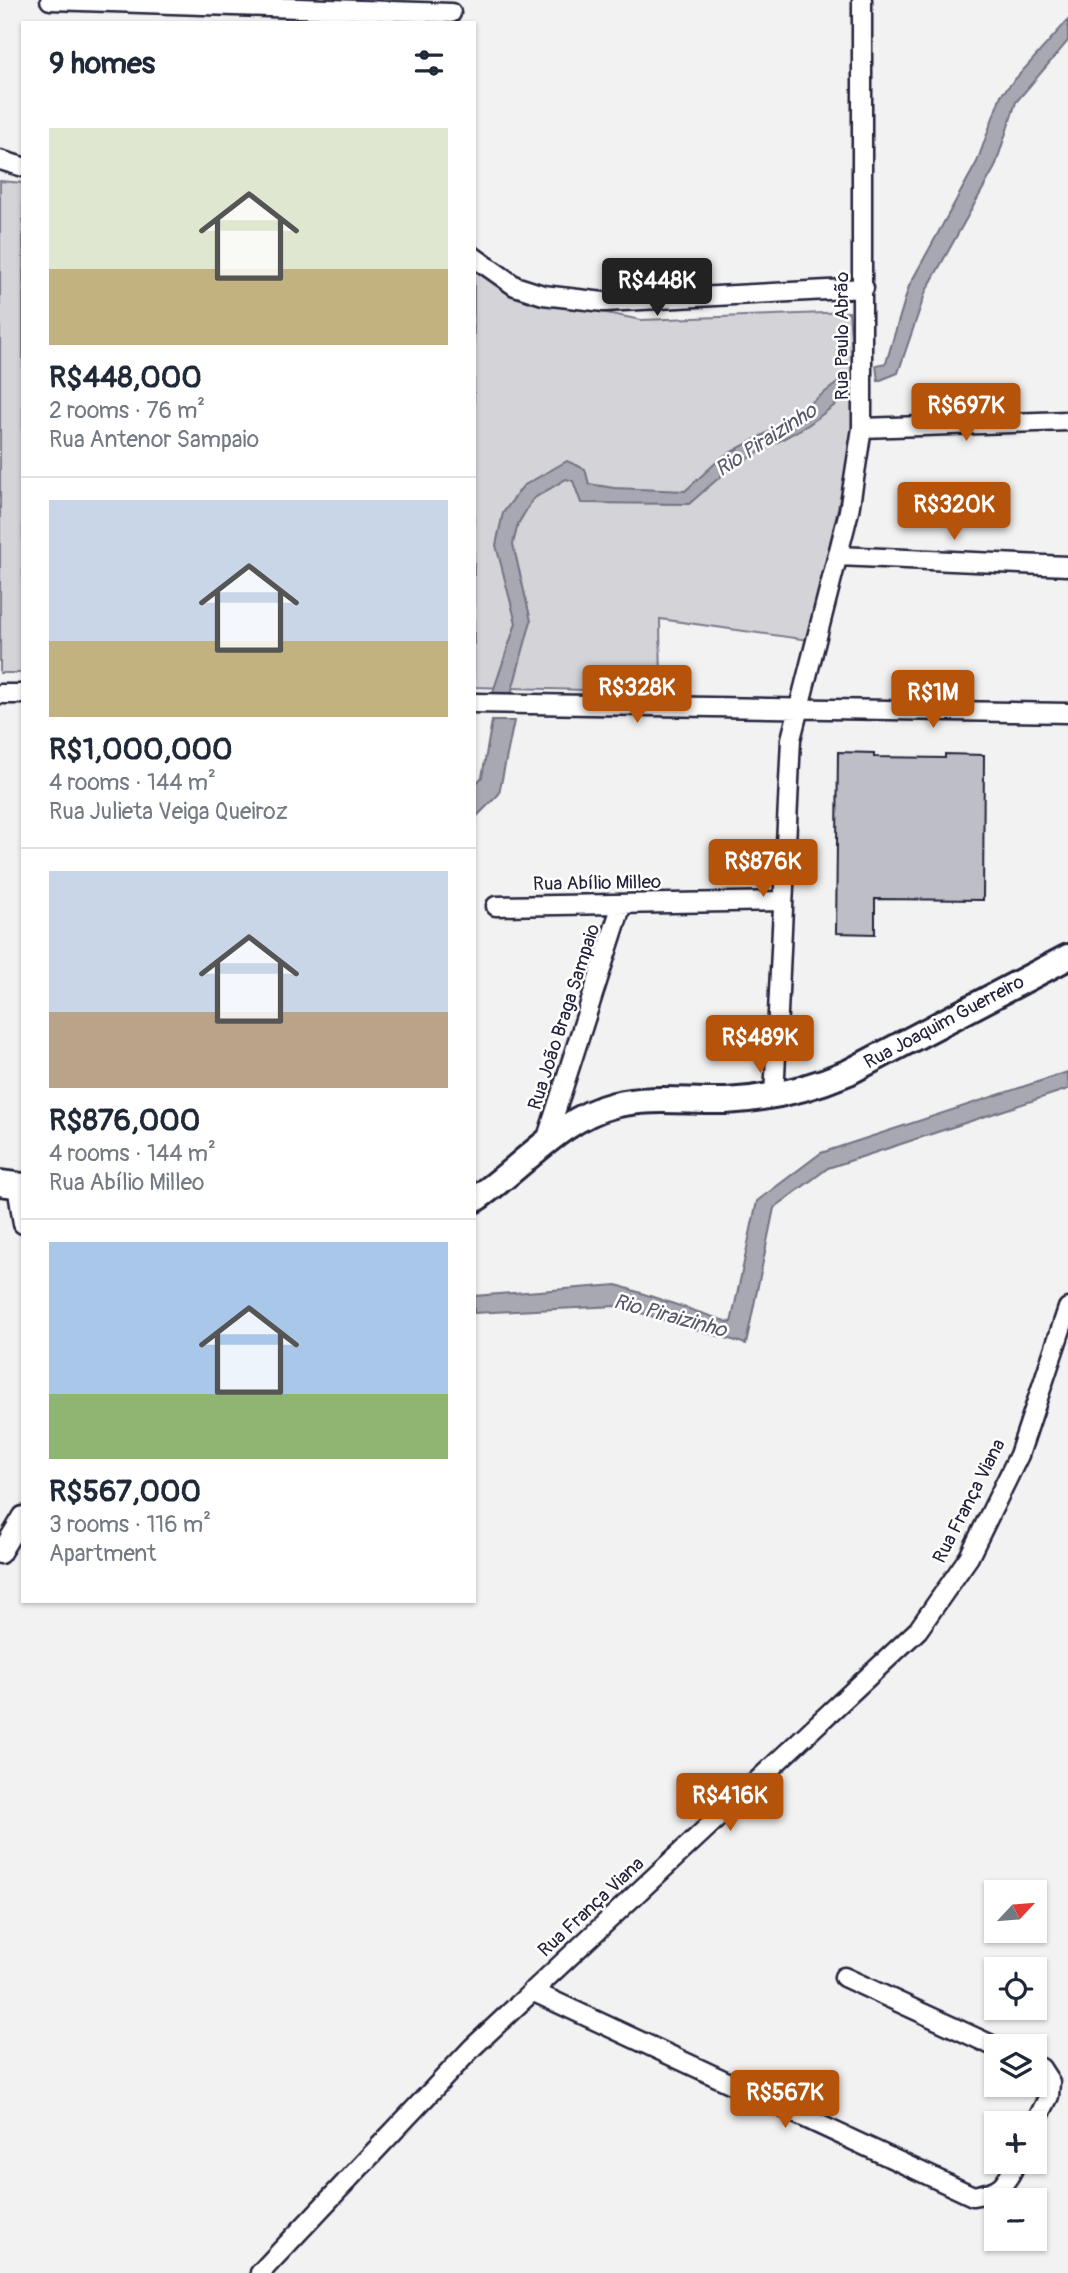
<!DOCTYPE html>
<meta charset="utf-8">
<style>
:root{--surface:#fff;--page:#f6f6f7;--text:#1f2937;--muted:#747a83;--line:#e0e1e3;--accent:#b45309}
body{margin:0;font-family:Pangolin,sans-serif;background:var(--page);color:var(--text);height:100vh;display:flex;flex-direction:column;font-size:26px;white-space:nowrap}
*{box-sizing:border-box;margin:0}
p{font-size:23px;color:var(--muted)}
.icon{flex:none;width:38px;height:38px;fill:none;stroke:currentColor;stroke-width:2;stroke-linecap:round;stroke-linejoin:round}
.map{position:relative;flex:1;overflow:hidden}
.sheet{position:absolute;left:21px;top:21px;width:455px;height:1582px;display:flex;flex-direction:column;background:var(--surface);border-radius:0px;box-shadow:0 2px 5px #0004}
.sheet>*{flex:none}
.needle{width:46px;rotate:64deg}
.fabs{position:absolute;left:984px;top:1880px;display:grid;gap:14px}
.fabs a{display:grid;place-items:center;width:63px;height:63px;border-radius:0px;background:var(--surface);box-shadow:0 2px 5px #0004;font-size:35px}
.price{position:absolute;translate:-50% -60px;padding:0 16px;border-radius:7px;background:var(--accent);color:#fff;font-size:23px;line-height:46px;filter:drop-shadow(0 2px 4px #0008)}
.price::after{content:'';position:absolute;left:50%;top:42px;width:21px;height:16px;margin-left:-10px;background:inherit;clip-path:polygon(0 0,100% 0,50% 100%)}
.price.current{background:#222;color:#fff}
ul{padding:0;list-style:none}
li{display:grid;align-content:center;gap:14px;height:371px;padding:0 28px}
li+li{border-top:2px solid var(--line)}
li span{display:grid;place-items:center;height:217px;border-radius:0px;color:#555}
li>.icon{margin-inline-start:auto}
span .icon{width:126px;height:126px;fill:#fffc;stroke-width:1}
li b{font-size:30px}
h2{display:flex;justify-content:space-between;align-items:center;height:84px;padding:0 28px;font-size:30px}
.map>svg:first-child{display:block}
.green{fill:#d3d3d8;stroke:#7a7a8a;stroke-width:2}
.water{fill:#a8a8b2;stroke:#727282;stroke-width:2}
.building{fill:#bebec6;stroke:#22223b;stroke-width:2}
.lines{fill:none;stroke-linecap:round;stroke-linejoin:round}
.street-casing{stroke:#22223b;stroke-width:23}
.secondary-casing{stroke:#22223b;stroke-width:30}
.street{stroke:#fff;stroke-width:18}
.secondary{stroke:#fff;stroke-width:24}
.labels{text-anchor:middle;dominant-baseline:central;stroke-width:5;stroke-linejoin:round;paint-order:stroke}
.street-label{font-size:19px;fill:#22223b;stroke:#fff}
.water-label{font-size:21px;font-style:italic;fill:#58586b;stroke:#fff}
</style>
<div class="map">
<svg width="1068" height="2273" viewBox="0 0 1068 2273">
<rect width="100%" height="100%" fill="#f2f2f3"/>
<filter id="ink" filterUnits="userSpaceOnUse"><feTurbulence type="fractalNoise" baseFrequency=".0143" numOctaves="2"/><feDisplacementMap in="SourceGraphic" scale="14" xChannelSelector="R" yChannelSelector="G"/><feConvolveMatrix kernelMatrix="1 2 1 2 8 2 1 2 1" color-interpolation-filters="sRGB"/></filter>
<g filter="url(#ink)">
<path class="green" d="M0 181 23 183V673H0Z
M474 267 509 293 641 320 849 312 854 370V437L808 640 660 619 661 692 474 687Z"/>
<path class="water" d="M1068 20V41L1016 102 995 167 926 291 898 373 878 381 876 365 886 363 909 286 977 162 1001 95Z
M858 373V388L808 425 729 469 689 504 581 503 573 481 566 479 533 499 518 524 513 544 531 621 511 694 492 695 516 623 496 545 503 513 523 486 567 461 585 469 589 484 614 488 685 491 722 457 778 427 840 381Z
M492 721H514L499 794 474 819V786L482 777Z
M1068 1072V1089L828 1168 774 1208 746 1344 617 1306 474 1313V1296L617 1285 731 1323 757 1201 821 1153Z"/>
<path class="building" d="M838 752 874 753V757L945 758V754L984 755 983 900 875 899V934L836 933Z"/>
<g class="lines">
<defs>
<path id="street" d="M50 0 451 13
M0 160 23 167
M474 257 515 286 543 295 604 302 864 288
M862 428 1068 421
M838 556 1068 566
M0 694H23
M474 703 1068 713
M496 906 782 901
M774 1097 791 739 849 511 862 428V0
M545 1144 622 904
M17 1185 23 1224
M0 1554 23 1516
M844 1977 996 2047
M532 1991 973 2196C1001 2191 1004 2187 1017 2161
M1034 2065 1041 2068 1050 2082 1049 2096 1034 2126
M260 2273 473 2047 918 1630 969 1557 1019 1455 1068 1308"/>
<path id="secondary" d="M0 1183 23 1186
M474 1200C520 1170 560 1118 614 1105 651 1096 688 1102 726 1101 770 1099 809 1089 849 1072L1068 957"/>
</defs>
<use href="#street" class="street-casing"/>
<use href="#secondary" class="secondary-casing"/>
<use href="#street" class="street"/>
<use href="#secondary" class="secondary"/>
</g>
</g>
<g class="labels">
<g class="street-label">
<text transform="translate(842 336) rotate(-90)">Rua Paulo Abrão</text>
<text transform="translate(597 883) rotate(-1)">Rua Abílio Milleo</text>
<text transform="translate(564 1017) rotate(-72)">Rua João Braga Sampaio</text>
<text transform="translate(944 1022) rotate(-28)">Rua Joaquim Guerreiro</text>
<text transform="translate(969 1501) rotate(-63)">Rua França Viana</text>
<text transform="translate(591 1907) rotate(-43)">Rua França Viana</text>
</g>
<g class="water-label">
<text transform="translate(766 440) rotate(-33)">Rio Piraizinho</text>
<text transform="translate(670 1316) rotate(15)">Rio Piraizinho</text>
</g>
</g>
</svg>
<div class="fabs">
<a><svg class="needle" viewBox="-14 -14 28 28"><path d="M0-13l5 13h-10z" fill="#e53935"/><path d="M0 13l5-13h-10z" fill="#747a83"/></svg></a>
<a><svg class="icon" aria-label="locate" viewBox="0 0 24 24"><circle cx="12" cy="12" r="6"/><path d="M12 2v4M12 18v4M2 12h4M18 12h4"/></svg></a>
<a><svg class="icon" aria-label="layers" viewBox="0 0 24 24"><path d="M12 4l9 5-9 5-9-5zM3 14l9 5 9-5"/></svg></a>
<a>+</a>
<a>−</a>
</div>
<b class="price current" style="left:657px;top:318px">R$448K</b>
<b class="price" style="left:966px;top:443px">R$697K</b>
<b class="price" style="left:954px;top:542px">R$320K</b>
<b class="price" style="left:637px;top:725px">R$328K</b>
<b class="price" style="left:933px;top:730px">R$1M</b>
<b class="price" style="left:763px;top:899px">R$876K</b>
<b class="price" style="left:760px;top:1075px">R$489K</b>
<b class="price" style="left:730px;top:1833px">R$416K</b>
<b class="price" style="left:785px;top:2130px">R$567K</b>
<section class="sheet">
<h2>9 homes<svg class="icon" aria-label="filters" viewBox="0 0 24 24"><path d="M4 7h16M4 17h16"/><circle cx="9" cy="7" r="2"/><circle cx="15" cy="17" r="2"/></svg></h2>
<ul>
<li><span style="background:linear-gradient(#dfe7d0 65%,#c2b280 0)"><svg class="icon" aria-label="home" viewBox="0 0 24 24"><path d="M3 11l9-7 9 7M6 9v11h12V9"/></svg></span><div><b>R$448,000</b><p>2 rooms · 76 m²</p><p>Rua Antenor Sampaio</p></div></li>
<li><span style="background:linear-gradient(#c9d6e8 65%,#c2b280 0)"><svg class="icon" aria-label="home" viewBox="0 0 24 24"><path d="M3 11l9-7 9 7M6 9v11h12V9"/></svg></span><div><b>R$1,000,000</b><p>4 rooms · 144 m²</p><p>Rua Julieta Veiga Queiroz</p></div></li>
<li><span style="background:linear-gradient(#c9d6e8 65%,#b9a48a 0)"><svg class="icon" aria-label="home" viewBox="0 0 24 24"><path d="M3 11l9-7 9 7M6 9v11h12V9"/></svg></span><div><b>R$876,000</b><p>4 rooms · 144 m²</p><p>Rua Abílio Milleo</p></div></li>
<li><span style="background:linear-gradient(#a9c7e8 70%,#8fb573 0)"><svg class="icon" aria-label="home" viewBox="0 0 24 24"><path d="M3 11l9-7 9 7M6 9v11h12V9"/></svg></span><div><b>R$567,000</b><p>3 rooms · 116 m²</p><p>Apartment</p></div></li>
</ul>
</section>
</div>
